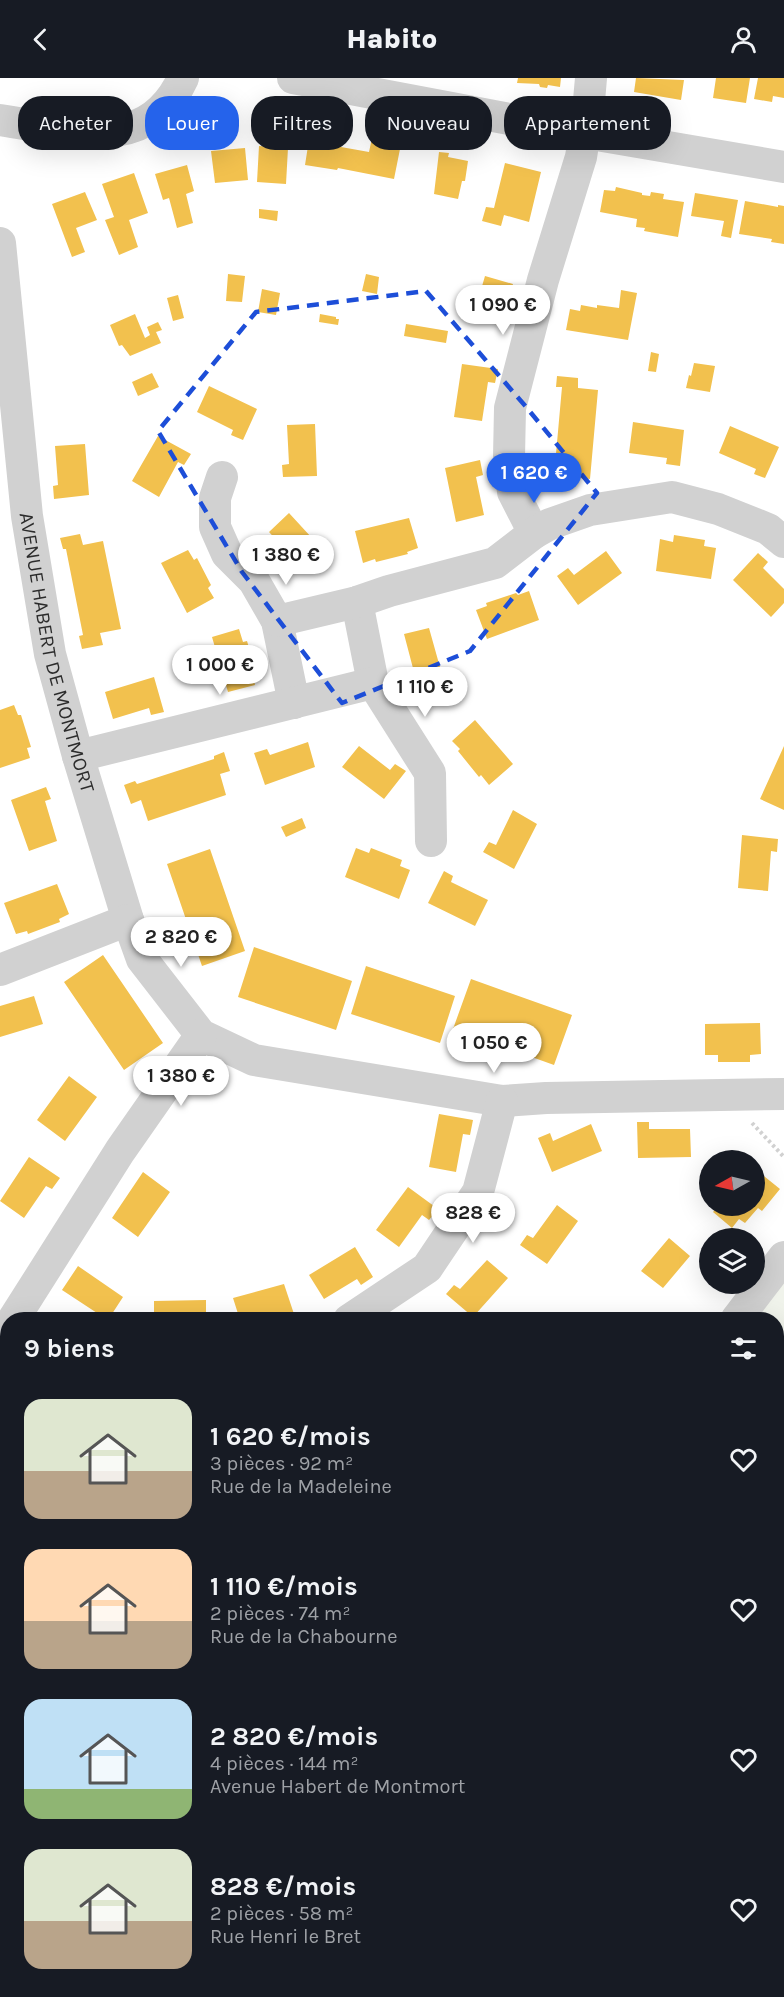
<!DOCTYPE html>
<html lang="fr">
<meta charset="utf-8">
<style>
:root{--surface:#171b24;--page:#20242c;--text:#f1f3f6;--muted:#9ea1a6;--accent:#2563eb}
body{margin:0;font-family:Karla,sans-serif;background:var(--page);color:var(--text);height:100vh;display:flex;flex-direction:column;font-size:22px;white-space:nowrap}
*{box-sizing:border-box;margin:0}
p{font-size:20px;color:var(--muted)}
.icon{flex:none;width:33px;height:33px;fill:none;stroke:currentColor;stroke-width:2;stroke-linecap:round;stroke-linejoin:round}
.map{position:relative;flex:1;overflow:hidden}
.panel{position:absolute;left:0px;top:1234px;width:784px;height:686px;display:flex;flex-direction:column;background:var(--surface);border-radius:24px 24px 0 0;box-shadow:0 6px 24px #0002}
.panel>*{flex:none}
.guide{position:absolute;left:18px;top:18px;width:748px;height:54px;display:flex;gap:12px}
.needle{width:39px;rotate:262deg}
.buttons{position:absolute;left:699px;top:1072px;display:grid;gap:12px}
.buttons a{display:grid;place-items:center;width:66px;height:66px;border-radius:50%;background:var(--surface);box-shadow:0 6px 24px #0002;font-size:30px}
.price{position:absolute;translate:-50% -51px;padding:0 14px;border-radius:21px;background:#fff;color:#222;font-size:20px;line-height:39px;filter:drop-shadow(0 2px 3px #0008)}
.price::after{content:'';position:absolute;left:50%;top:36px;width:18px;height:14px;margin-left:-9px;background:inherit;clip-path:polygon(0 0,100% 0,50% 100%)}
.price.on{background:var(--accent);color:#fff}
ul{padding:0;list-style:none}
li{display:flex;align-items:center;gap:18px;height:150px;padding:0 24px}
li span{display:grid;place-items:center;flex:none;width:168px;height:120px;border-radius:18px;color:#555}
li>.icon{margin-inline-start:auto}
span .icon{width:72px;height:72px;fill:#fffc;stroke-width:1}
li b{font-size:26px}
h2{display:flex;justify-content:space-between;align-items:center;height:72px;padding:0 24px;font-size:26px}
.chip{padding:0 21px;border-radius:24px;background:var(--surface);box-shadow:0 6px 24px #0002;font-size:21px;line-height:54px}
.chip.on{background:var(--accent);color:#fff}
header{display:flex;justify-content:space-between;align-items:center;height:78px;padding:0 24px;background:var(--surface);font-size:27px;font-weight:800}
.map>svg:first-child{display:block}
.green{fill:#f0f3eb}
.homes{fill:#f2c14e}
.schools{fill:#3f88c5}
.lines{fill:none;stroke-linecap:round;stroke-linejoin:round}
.path{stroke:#d1d1d1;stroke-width:4;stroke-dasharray:3 3;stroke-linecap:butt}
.minor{stroke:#d1d1d1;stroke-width:32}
.marked{fill:none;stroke:#1d4ed8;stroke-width:4.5;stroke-dasharray:12 8;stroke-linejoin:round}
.labels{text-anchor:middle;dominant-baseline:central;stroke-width:6;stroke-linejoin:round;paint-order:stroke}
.street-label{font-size:20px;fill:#2c2c2c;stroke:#fff}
</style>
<header><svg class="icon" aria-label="back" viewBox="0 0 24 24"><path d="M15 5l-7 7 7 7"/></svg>Habito<svg class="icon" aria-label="person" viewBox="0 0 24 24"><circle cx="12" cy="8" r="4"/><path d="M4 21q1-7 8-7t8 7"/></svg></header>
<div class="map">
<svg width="784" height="1919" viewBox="0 0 784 1919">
<rect width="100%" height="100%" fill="#fff"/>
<path class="green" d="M784 1184V1919H202L218 1912H777V1242H742Z"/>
<path class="homes" d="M518 0H561L560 9 548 7 547 10 540 9 539 6 517 5Z
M636 0 684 2 681 22 634 14Z
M716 0H750L746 25 713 20Z
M758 0H784V20L773 18 772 24 754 21Z
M311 49 344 54 341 69 369 74 372 60 401 66 394 101 338 90 337 92 305 87Z
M259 68 288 70 286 106 257 104Z
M245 70 248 102 215 105 211 73Z
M439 74 449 75 448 79 468 83 465 103H462L458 121 434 116Z
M505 85 541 94 529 144 504 137 501 148 482 143 486 129 494 130Z
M187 87 194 113 186 116 193 145 177 150 169 120 163 122 155 96Z
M134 95 148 135 129 142 138 169 119 177 105 142 114 139 102 106Z
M616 109 642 115V117L650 118 651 114 664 116 663 121 684 124 678 159 644 153 645 150 636 149 637 141 600 134 604 112 615 113Z
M85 114 97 142 76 150 85 174 72 179 52 126Z
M695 115 738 122 731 160 721 158 724 143 691 138Z
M745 123 778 129V127L784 128V166L771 164 772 161 739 156Z
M259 131 278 133 277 143 259 140Z
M228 196 245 198 242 224 226 223Z
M366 196 379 199 377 216 362 213Z
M485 198 513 206 502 248 473 239Z
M262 211 280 215 276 237 258 234Z
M621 212 637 215 628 262 566 252 570 231 580 233 581 227 597 230V227L619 230Z
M178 217 184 240 173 243 167 220Z
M135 236 145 260 150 257 147 249 158 244 162 252 156 254 161 265 130 278 122 267 119 268 110 247Z
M320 236 336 239V241H339L338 247 319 244Z
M406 246 448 253 446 265 404 258Z
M651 274 659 276 656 294 648 293Z
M694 285 715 288 710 314 686 310 689 297 691 298Z
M462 286 498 291 495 305 488 304 482 343 454 339Z
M152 295 159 309 138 318 132 304Z
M557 298 578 300V310L598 312 590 401 569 399 568 410 548 408 549 397 554 398 562 309H556Z
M209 308 257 331 243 362 231 357 233 352 197 334Z
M633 344 684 352 680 388 666 386 667 380 629 375Z
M315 346 317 398 283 399 282 387 289 386 287 347Z
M730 348 779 369 765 400 754 396 756 391 719 375Z
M158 358 191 376 184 387 178 384 159 419 132 403Z
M85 366 89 417 54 421 53 408 58 407 55 368Z
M480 382 483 397 476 399 484 437 456 444 445 390Z
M289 435 323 472 297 494 290 486 295 482 269 454Z
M409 440 418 470 407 474 408 476 376 484 375 481 363 485 355 453Z
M80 456 83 467 103 463 121 551 100 555 103 567 82 571 79 558 83 557 66 471H63L60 460Z
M674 457 705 462 704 468 716 470 711 501 656 493 660 461 673 464Z
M188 472 194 482 197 480 211 507 208 510 214 520 187 535 161 485Z
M606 473 622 495 578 527 557 498 568 490 574 497Z
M758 475 768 484 763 490 784 511V525L771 539 733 502Z
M529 513 539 542 487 561 476 532 487 528 486 525 516 515 518 517Z
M429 550 443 600 409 610 405 596 414 594 404 556Z
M239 551 243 564 247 563 256 593 252 596 255 607 228 614 212 559Z
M154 599 164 634 151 637 149 630 113 641 105 614Z
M14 627 18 637H21L31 669 27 670 30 680 0 690V632Z
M475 642 513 686 489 707 481 697 479 699 458 673 460 671 452 663Z
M308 664 315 689 265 707 254 675 267 671 270 677Z
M359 668 390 692 395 686 406 693 384 721 342 689Z
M784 668V732L760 721Z
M224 674 230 693 220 696 226 717 148 743 141 722 131 726 124 707 135 703 137 706 214 681V678Z
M46 709 51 721 45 723 57 763 29 773 11 722Z
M513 732 537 746 514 791 483 774 489 764 496 767Z
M302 740 306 750 286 759 281 749Z
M742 757 778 761 777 774 771 773 768 813 738 810Z
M356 770 369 775 371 770 402 782 400 788 410 792 399 821 345 799Z
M210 771 245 873 202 888 167 786Z
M444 793 453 798 451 804 488 822 475 848 428 825Z
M57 806 69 836 59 841 60 844 28 856 27 853 16 856 4 825Z
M254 869 352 903 336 952 238 919Z
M103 877 163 965 124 992 64 904Z
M366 888 455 918 440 965 351 936Z
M471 901 572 937 554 987 453 951Z
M34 918 43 946 0 959V928Z
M760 945 761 976 750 977V984H718V977H705V946Z
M69 998 97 1019 65 1063 37 1042Z
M439 1036 473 1042 470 1057 463 1056 456 1094 429 1089Z
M637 1044H649V1051H690L691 1079 638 1080Z
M591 1046 602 1073 552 1094 538 1060 550 1055 553 1063Z
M29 1079 60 1100 52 1111 46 1108 24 1140 0 1123Z
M754 1090 780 1111 762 1133 758 1130 745 1145 739 1141 732 1150 713 1134 718 1128H754Z
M143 1094 170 1114 138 1159 112 1140Z
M408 1109 438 1131 429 1142 422 1137 399 1169 376 1152Z
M557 1127 578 1143 547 1186 520 1167 527 1157 533 1160Z
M669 1160 690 1178 663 1210 641 1193Z
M355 1169 373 1199 361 1207 357 1201 324 1221 309 1197Z
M487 1182 508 1200 473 1239 446 1216 454 1207 460 1211Z
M78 1188 123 1219 108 1242 94 1240 97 1235 62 1212Z
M284 1206 295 1239 281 1242 279 1237 261 1242H240L233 1220Z
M206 1222V1242H154V1223Z
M0 1372 8 1378V1384L0 1394Z
M8 1833V1861L0 1864V1836Z"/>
<path class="schools" d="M8 1526V1571L0 1573V1527Z"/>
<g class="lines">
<path class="path" d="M752 1045 784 1079
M699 1912 708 1919
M581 1919 587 1912"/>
<g class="minor">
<path d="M293 0 562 51 784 89"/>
<path d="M0 42C67 52 147 79 183 0"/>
<path id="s1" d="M0 165 27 438 50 576 78 678 128 842 142 881 201 957 254 982 502 1023 546 1020 784 1016"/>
<path d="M222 399 215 420V449L227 476 254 503 277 543 294 625"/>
<path d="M534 455 513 414 509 379 510 330 543 202 581 79 588 34 591 0"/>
<path d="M357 524 373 605 430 695 431 763"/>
<path d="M277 543 357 524 389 513 495 485 534 455 550 446 590 432 672 419 718 431 768 451 784 464"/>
<path d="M78 678 373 605"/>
<path d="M0 892 128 842"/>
<path d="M13 1242 120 1073 201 957"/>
<path d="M349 1242 427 1190 478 1114 502 1023"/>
<path d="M736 1242 784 1179"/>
<path d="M0 1790 8 1786"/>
</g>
</g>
<path class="marked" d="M426 213 527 330 597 415 470 573 342 625 242 494 158 353 256 234Z"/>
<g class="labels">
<g class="street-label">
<text stroke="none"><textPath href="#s1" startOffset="414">AVENUE HABERT DE MONTMORT</textPath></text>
</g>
</g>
</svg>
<div class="buttons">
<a><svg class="needle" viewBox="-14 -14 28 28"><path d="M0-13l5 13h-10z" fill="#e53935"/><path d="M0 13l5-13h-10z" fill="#9ea1a6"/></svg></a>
<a><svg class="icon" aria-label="layers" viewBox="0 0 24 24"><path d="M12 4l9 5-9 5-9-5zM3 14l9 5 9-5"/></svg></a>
</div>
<b class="price" style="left:503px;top:258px">1 090 €</b>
<b class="price on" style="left:534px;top:426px">1 620 €</b>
<b class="price" style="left:286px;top:508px">1 380 €</b>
<b class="price" style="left:220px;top:618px">1 000 €</b>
<b class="price" style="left:425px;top:640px">1 110 €</b>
<b class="price" style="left:181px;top:890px">2 820 €</b>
<b class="price" style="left:494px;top:996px">1 050 €</b>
<b class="price" style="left:181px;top:1029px">1 380 €</b>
<b class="price" style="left:473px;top:1166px">828 €</b>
<div class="guide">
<a class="chip">Acheter</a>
<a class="chip on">Louer</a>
<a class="chip">Filtres</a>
<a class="chip">Nouveau</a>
<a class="chip">Appartement</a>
</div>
<section class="panel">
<h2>9 biens<svg class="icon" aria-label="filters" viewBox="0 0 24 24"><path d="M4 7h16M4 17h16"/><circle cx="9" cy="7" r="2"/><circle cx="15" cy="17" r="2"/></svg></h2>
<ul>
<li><span style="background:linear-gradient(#dfe7d0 60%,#b9a48a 0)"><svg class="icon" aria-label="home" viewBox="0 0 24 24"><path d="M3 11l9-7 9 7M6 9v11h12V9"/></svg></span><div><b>1 620 €/mois</b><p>3 pièces · 92 m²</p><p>Rue de la Madeleine</p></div><svg class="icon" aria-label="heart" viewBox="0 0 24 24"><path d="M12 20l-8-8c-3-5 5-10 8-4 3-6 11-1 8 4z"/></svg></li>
<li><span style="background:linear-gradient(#ffd9b3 60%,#b9a48a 0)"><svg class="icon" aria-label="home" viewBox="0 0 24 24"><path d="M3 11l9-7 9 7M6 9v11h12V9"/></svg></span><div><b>1 110 €/mois</b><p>2 pièces · 74 m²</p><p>Rue de la Chabourne</p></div><svg class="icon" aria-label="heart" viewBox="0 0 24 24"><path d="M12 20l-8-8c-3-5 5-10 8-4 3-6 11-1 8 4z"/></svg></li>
<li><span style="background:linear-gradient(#bfe0f5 75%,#8fb573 0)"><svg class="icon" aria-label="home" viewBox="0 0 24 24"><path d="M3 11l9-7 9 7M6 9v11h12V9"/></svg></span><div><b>2 820 €/mois</b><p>4 pièces · 144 m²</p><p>Avenue Habert de Montmort</p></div><svg class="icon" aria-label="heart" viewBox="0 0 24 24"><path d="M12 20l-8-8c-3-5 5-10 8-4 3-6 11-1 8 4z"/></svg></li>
<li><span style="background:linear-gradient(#dfe7d0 60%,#b9a48a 0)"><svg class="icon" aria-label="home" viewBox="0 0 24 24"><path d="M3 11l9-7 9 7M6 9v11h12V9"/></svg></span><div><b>828 €/mois</b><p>2 pièces · 58 m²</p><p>Rue Henri le Bret</p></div><svg class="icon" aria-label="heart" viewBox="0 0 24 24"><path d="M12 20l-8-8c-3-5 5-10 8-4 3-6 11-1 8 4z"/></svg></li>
</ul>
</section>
</div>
